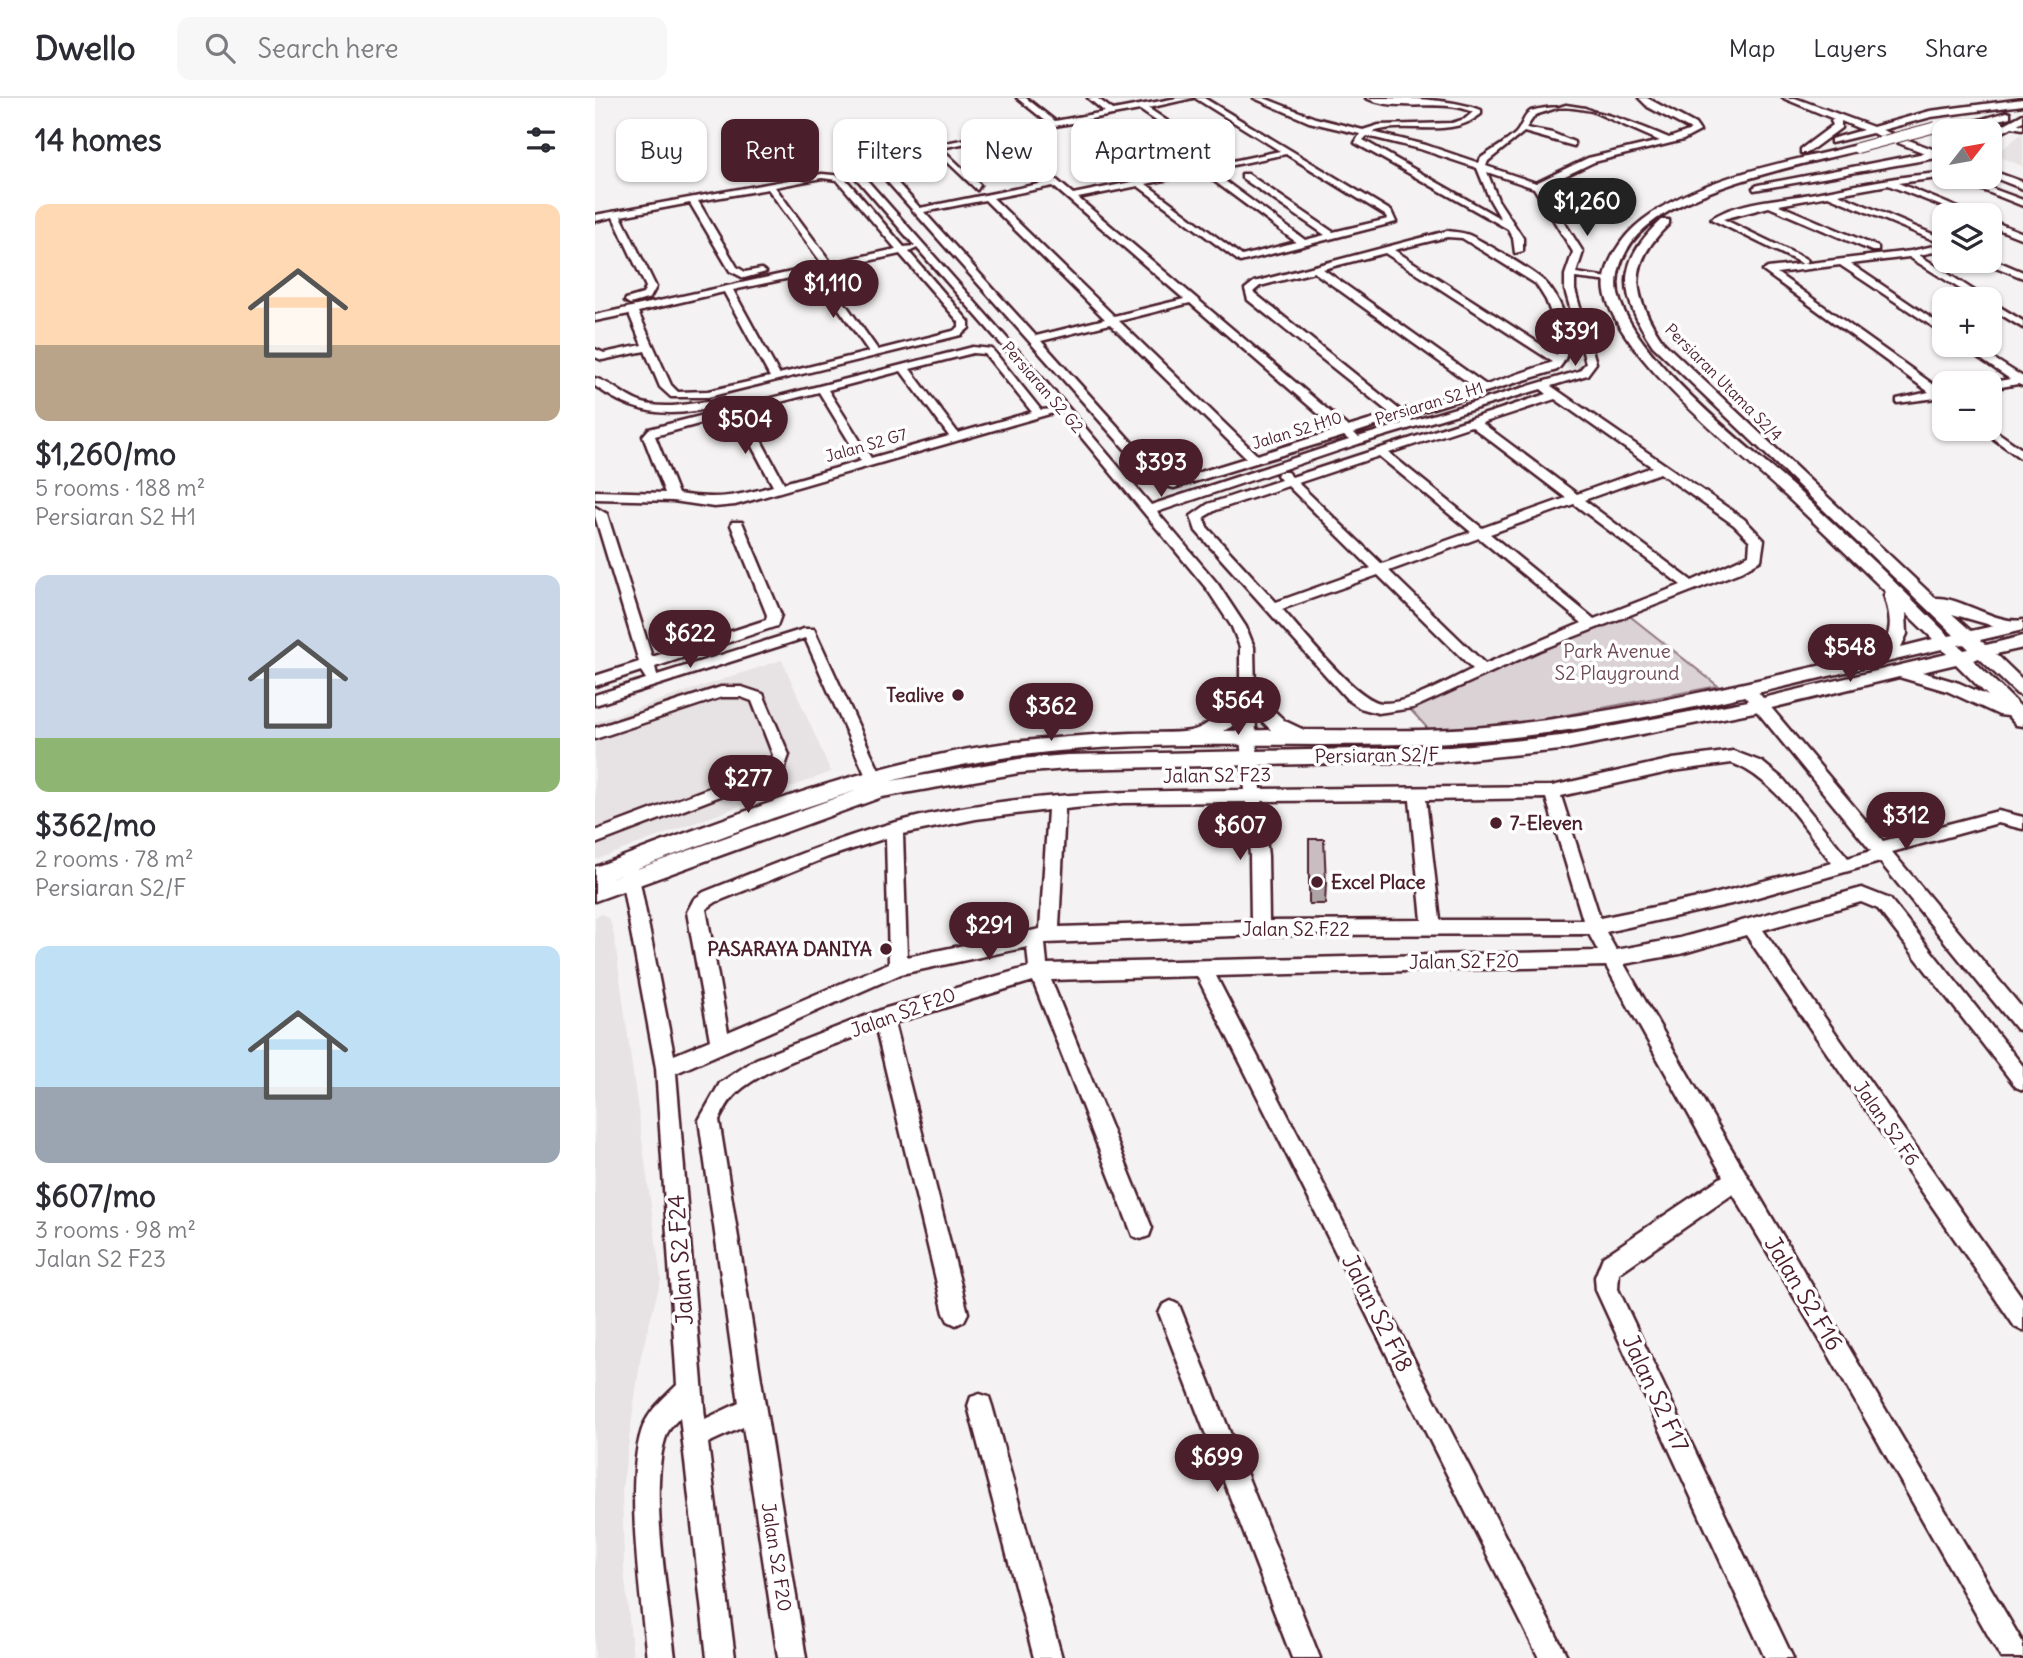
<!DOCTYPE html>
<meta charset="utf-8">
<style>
:root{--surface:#fff;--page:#f7f7f7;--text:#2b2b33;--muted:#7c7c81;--line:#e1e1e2;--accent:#4a1f2b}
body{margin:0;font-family:Delius,sans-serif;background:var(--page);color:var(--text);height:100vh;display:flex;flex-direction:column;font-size:26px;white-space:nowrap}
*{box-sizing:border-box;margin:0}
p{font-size:23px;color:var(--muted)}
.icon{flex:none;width:38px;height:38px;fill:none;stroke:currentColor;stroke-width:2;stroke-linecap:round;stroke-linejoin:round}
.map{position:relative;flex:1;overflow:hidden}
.details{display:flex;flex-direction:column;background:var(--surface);width:595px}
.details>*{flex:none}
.top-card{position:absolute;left:21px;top:21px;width:665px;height:63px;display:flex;gap:14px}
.needle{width:46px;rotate:59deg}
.controls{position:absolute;left:1337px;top:21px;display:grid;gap:14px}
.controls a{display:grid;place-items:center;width:70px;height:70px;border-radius:14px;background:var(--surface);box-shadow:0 2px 5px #0004;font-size:35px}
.price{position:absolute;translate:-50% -60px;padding:0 16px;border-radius:24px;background:var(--accent);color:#fff;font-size:23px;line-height:46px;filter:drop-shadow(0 2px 4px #0008)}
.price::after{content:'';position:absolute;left:50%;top:42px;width:21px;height:16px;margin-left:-10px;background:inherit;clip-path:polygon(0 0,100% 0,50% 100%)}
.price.selected{background:#222;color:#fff}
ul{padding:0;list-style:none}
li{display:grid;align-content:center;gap:14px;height:371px;padding:0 35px}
li span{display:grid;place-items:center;height:217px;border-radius:14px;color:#555}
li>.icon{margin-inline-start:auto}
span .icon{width:126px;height:126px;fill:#fffc;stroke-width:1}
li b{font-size:30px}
h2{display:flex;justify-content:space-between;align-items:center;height:84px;padding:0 35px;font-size:30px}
.pill{padding:0 24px;border-radius:14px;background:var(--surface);box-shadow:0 2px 5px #0004;font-size:24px;line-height:63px}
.pill.selected{background:var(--accent);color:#fff}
header{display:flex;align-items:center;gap:42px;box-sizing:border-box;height:98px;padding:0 35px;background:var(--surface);border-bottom:2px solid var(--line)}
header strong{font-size:33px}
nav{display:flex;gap:38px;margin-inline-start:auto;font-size:24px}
.search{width:490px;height:63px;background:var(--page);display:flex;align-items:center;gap:18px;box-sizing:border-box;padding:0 24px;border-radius:14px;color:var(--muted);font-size:26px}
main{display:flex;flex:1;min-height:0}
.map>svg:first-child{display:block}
.built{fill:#e7e2e3}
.green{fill:#dbd2d5;stroke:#927880;stroke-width:2}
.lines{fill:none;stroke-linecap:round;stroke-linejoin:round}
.minor-casing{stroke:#4a1f2b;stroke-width:5}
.major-casing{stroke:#4a1f2b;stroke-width:5}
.minor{fill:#fff;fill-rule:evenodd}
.major{fill:#fff;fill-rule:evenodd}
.major-bridge-casing{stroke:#4a1f2b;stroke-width:12;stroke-linecap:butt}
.major-bridge{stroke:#fff;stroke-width:10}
.wall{fill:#aea3a6;stroke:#4a1f2b;stroke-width:2}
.building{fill:#cabdc1;stroke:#4a1f2b;stroke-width:2}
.poi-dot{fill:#4a1f2b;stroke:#fff;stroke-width:2.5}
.labels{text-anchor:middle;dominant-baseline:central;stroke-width:7;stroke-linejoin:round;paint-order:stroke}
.far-street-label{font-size:16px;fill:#4a1f2b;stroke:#fff}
.park-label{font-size:19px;fill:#6e4c56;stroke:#fff}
.poi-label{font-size:19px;font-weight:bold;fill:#4a1f2b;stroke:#fff;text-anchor:end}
.street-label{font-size:19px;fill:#4a1f2b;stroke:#fff}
.near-street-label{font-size:23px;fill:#4a1f2b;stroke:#fff}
</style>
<header>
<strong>Dwello</strong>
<div class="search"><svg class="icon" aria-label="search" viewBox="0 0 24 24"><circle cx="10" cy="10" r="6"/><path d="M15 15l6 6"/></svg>Search here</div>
<nav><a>Map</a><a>Layers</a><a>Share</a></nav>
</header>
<main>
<section class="details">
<h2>14 homes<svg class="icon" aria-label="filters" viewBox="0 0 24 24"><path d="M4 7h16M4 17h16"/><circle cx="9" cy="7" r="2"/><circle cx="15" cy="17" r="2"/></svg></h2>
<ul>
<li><span style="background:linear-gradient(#ffd9b3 65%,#b9a48a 0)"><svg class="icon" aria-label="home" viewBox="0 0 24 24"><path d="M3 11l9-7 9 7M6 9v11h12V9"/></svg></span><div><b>$1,260/mo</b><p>5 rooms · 188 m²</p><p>Persiaran S2 H1</p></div></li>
<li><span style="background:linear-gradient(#c9d6e8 75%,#8fb573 0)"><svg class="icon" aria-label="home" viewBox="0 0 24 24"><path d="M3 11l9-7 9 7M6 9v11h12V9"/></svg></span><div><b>$362/mo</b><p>2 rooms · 78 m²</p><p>Persiaran S2/F</p></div></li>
<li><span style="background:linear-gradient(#bfe0f5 65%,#9aa5b1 0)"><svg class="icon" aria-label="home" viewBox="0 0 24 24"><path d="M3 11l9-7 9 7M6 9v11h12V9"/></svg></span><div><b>$607/mo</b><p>3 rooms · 98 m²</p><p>Jalan S2 F23</p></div></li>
</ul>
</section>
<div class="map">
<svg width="1428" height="1560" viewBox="0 0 1428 1560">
<rect width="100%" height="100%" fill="#f4f2f2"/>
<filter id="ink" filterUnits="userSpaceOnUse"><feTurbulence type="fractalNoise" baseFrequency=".0143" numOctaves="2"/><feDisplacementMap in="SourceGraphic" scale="14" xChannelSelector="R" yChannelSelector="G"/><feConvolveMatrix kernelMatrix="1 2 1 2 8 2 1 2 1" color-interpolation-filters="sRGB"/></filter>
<g filter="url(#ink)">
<path class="built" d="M1428 36V68L1400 57 1425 37Z
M187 562 236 674 0 762V624Z
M7 816 15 822 19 837 66 1181 46 1257 27 1391 29 1472 38 1560H0V819Z"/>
<path class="green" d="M1031 515 1123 588 897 631 836 634 812 608 944 548Z"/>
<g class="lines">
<defs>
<path id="minor" d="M422 0H431L460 23 510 14 493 0H502L518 12 582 0H598L553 10 633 64 685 53 600 0H609L796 113 801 124 645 164 543 88 483 100 753 329 796 316 653 202 650 191 659 184 852 133C859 134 867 134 874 137 891 145 935 171 949 183 970 204 985 251 962 272L812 318 817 323 984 273 991 265 970 192V177L978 154 939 90 892 74 903 102 928 140V153L920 155 918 140 913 131 760 45 765 36 714 24 659 0H669L720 20 768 32 784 27 857 25 870 21 878 14C846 0 803 15 771 0 807 0 854 0 886 12V16C854 42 813 22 777 34L831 47 884 65 886 60C897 52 912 44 921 35 927 28 929 17 936 13 979 0 1034 23 1074 40L1096 32 1053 9 1044 0H1052L1100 26 1105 33 1088 42 999 64 947 89 988 154 981 175 1020 181 1015 184 980 180V192L1001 265 992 277 956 288 1149 421 1169 442 1166 462 1145 474 945 552 818 610 783 615 765 610 752 601 601 433 596 418 613 406 686 382 682 377 684 374H692L697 379 952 296 946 291 766 345 562 414 622 485 651 529 659 549 661 640 666 691 957 688 1078 661 1138 653 1167 664 1189 682 1253 760 1276 753 1147 595 1144 591 1147 587H1157L1288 743 1403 713 1428 719V731L1403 725 1297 754 1428 911V933L1421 931 1285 764 1145 804 1011 834 1021 852 1085 840 1267 790 1295 801 1428 968V992L1421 989 1283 811 1266 804 1168 832 1428 1201V1233L1420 1229 1151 837 1085 856 1029 866C1160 1094 1296 1319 1428 1545V1560H1406L1235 1259 1138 1096 1024 1175 1023 1191 1198 1560H1170L1001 1192 1000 1179 1008 1159 1128 1078 1011 868 621 878 973 1560H944L602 878 456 882 557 1130 554 1138 546 1141 538 1138 438 883 299 925 373 1215 369 1223 361 1227 353 1223 349 1215 281 931C243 946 170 968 142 995 134 1002 129 1012 124 1022L211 1560H183L148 1329 113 1345 140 1560H112L85 1319C81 1324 74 1330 72 1336 52 1385 74 1505 80 1560H52C47 1507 25 1361 53 1319 60 1307 72 1297 82 1287L61 970 24 769 27 764H39L42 769 79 957 115 942 92 814 99 801 109 794C170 770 231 744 294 726 409 694 531 693 650 692L645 640V549L637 529 612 491 463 311 322 150 314 154 374 224V230L366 237 113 299H76L65 289 50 253 7 262 0 259V251L9 255 47 247 34 216 0 223V217L301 151 242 82 227 80 180 89 234 162 229 165 226 164 173 91 103 103 142 169 150 174 166 171 171 174 149 180 135 173 95 105 26 118 61 189 55 200 35 206 30 203 31 201 48 196 51 189 18 119 0 123V117L227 76 248 78 309 149 320 148 248 65 255 63 471 307 556 407 754 342 749 338 579 390 560 385 274 63 264 62 453 25ZM971 7 990 10 1065 43 993 60 941 85 891 68 893 63 929 34 979 48V44L957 35 931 30 940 17ZM545 12 624 66 478 96 409 37 477 25 513 50 516 46 484 23ZM772 38 825 51 882 70 895 102 906 121 768 42ZM402 39 454 84 325 110 282 62 339 51 382 92 385 87 346 50ZM691 56 790 117 793 121 738 134 653 76H647V80L730 137 710 142 615 72ZM607 74 701 144 647 158 551 86ZM458 88 589 201 519 218 398 100ZM390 102 510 221 441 238 329 114ZM852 139 867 140 941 186 951 202 961 228 962 257 799 152ZM790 155 958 264 891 287 728 171ZM305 156 364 224V229L358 233 283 252 227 173ZM719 174 881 290 806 313 658 194 665 188ZM219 175 274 254 184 276 138 192ZM129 194 175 279 113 293 83 294 76 287 43 214ZM595 205 742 332 662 357 524 223ZM515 226 651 360 579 382 568 379 446 243ZM960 301 1057 369 982 396 887 325ZM802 321 807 326 763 339 759 335ZM876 328 971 400 887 430 794 355ZM784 358 876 434 787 466 703 385ZM1065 375 1139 427 1155 443 1154 457 1097 483 989 402ZM693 388 776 470 681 504 612 429 609 419 621 412ZM979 406 1086 487 999 521 895 436ZM884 440 987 525 890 566 794 473ZM783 477 878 571C851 583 818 605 788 605 763 605 706 532 687 511ZM1137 665C1181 682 1208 729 1237 765L1108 799 1005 820 966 698 1078 673ZM951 700 988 822H845L831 702ZM815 702 827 822 674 823 673 758 667 703ZM651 704 655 758 656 823 464 829 470 711 528 705ZM453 712 445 831 312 859 308 736 381 721ZM291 740 294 865 133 934 111 811 121 804 233 759ZM994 836 1003 853 452 866 450 845 665 837ZM432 849 434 869 288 911 161 961 125 985 104 1022 144 1305 110 1321 81 975 306 876Z
M1420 25 1428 27V31L1417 29Z
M1349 75V79H1352L1303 85 1380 117H1369L1293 87 1243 96 1349 141V152L1324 157 1392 201H1381L1314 159 1256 166 1349 229V236L1245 167 1182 175 1346 292H1349V303L1341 300 1302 305V301L1334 294 1168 173 1173 170 1316 153 1348 146 1233 98 1184 107 1283 149V153H1277L1174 109 1128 121 1211 161 1213 163 1208 166 1116 121C1142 103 1184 102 1215 96 1259 88 1304 77 1349 75Z
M1355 79H1366L1428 102V108Z
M1395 122 1428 135V141L1395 128Z
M1395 160 1428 174V180L1391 165 1389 163H1395Z
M1395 203 1428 223V230L1395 210Z
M1365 247H1377L1428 279V288L1423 286 1395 291 1393 285 1415 281Z
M378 249 397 251 446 312 458 311V315L140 407 119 409 78 403 0 401V393L70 395 48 338 54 331ZM378 255 390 256 437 314 363 335 315 271ZM306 273 354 338 276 360 233 292ZM224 294 266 363 189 385 150 313ZM140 316 178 388C139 399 123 402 83 396L60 338Z
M0 280C29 290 33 308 71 308 85 309 117 300 126 306 119 311 108 312 99 313 61 319 31 311 0 288Z
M1395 329 1428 352V362L1385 331Z
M0 409 12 416 57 559 171 522 172 517 136 427 137 424H147L186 517 182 528 60 569 62 577 209 531H219L293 692 291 696 285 698 277 692 210 540 0 607V597L51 581 46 573 0 588V578L44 564 0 418Z
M126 589H147L168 596 194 657 188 674 0 746V733L175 667 178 657 157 603 146 599H127L0 641V630Z
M576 1203 584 1207 725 1560H697L564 1215 568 1207Z
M385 1296 394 1299 397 1308 467 1560H439L373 1308 376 1299Z"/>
<path id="major" d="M1188 0H1200L1278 29 1335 13 1428 1V7L1336 19 1287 32 1340 52 1349 50 1347 59 1159 92 1158 90 1163 87 1330 55 1277 35 1236 45V41L1268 32 1246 23V30L1212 55H1206V51L1238 27 1236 23 1239 21Z
M1412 14 1415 15V19L1362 33H1347Z
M1428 16V23L1395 41V34Z
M1262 47 1265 48V52C1205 67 1062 94 1032 152 1023 168 1019 185 1025 203 1047 266 1150 346 1201 391 1253 438 1304 488 1354 538L1359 537 1058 248C1024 197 1020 165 1066 122H1074V126C1031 167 1037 199 1069 245L1340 500C1364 498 1402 527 1428 522V532L1385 542 1391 547 1428 538V550L1401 556 1428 582V598L1422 596 1384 560 1378 562 1428 611V628L1421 627 1413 618 1404 617 1352 593 1304 579 1164 613 966 652 855 663 472 671 424 675 287 699 0 803V786L3 785 0 786V769C131 720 265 666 405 646 449 640 493 637 537 635 556 634 577 636 595 633 623 629 640 588 658 593L690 623 709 632C773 632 838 634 901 628 1030 615 1158 583 1284 554 1299 534 1296 519 1289 497L1291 494C1258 462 1225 430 1191 398 1143 354 1022 257 1010 194 1006 167 1028 137 1048 122 1108 77 1191 65 1262 47ZM1311 515 1338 541 1306 549 1312 536ZM1357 516 1399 528 1376 533ZM1369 546 1374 551 1369 552 1363 547ZM1347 551 1352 556 1164 601 966 638 855 649 472 657 424 661 296 683C352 669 407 658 464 653 605 640 746 653 886 642 1041 630 1195 586 1347 551ZM1361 566 1393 598 1364 585 1327 574ZM653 609 676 632 628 633 638 628ZM263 692 14 781 178 720Z
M1395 72 1428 84V91L1395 78Z"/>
</defs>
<use href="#minor" class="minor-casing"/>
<use href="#major" class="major-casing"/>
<use href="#minor" class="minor"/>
<use href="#major" class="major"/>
<defs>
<path id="major-bridge" d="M1262 50 1341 29"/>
</defs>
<use href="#major-bridge" class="major-bridge-casing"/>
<use href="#major-bridge" class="major-bridge"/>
</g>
<path class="wall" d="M714 741 731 785 730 806H714Z"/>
<path class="building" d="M714 741H729L731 785H714Z"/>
</g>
<g class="poi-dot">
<circle cx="363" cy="597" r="7"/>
<circle cx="901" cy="725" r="7"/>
<circle cx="722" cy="784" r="7"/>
<circle cx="291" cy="851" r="7"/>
</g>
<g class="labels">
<g class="far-street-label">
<text transform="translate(1129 284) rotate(45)">Persiaran Utama S2/4</text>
<text transform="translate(448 289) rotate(49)">Persiaran S2 G2</text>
<text transform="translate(834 305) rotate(-17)">Persiaran S2 H1</text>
<text transform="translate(702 332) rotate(-17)">Jalan S2 H10</text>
<text transform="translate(271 347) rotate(-16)">Jalan S2 G7</text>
</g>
<g class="park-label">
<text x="1022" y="553">Park Avenue<tspan x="1022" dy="22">S2 Playground</tspan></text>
</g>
<g class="poi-label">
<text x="349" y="597">Tealive</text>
<text x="915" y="725" text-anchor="start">7-Eleven</text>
<text x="736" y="784" text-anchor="start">Excel Place</text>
<text x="277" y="851">PASARAYA DANIYA</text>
</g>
<g class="street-label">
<text transform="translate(782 657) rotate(-1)">Persiaran S2/F</text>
<text transform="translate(622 677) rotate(-1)">Jalan S2 F23</text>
<text x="701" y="831">Jalan S2 F22</text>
<text transform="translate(869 863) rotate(-1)">Jalan S2 F20</text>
<text transform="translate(308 914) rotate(-20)">Jalan S2 F20</text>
<text transform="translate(1292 1025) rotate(55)">Jalan S2 F6</text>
<text transform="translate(182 1459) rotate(81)">Jalan S2 F20</text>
</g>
<g class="near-street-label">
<text transform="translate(85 1162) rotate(-94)">Jalan S2 F24</text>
<text transform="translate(1209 1195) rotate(59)">Jalan S2 F16</text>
<text transform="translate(783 1215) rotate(63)">Jalan S2 F18</text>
<text transform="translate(1061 1295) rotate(65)">Jalan S2 F17</text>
</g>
</g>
</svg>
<div class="controls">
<a><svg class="needle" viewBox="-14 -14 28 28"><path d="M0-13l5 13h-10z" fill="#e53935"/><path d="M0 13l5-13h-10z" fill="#7c7c81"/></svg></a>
<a><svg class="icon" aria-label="layers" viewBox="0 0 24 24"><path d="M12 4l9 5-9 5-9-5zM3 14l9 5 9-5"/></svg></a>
<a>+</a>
<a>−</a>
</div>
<b class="price selected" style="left:992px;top:140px">$1,260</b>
<b class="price" style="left:238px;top:222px">$1,110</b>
<b class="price" style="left:980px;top:270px">$391</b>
<b class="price" style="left:150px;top:358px">$504</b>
<b class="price" style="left:566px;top:401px">$393</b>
<b class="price" style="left:95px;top:572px">$622</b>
<b class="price" style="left:1255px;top:586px">$548</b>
<b class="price" style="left:643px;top:639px">$564</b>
<b class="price" style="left:456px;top:645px">$362</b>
<b class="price" style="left:153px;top:717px">$277</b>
<b class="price" style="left:1311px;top:754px">$312</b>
<b class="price" style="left:645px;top:764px">$607</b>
<b class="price" style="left:394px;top:864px">$291</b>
<b class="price" style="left:622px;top:1396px">$699</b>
<div class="top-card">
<a class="pill">Buy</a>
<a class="pill selected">Rent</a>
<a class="pill">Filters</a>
<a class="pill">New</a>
<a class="pill">Apartment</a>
</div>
</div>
</main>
